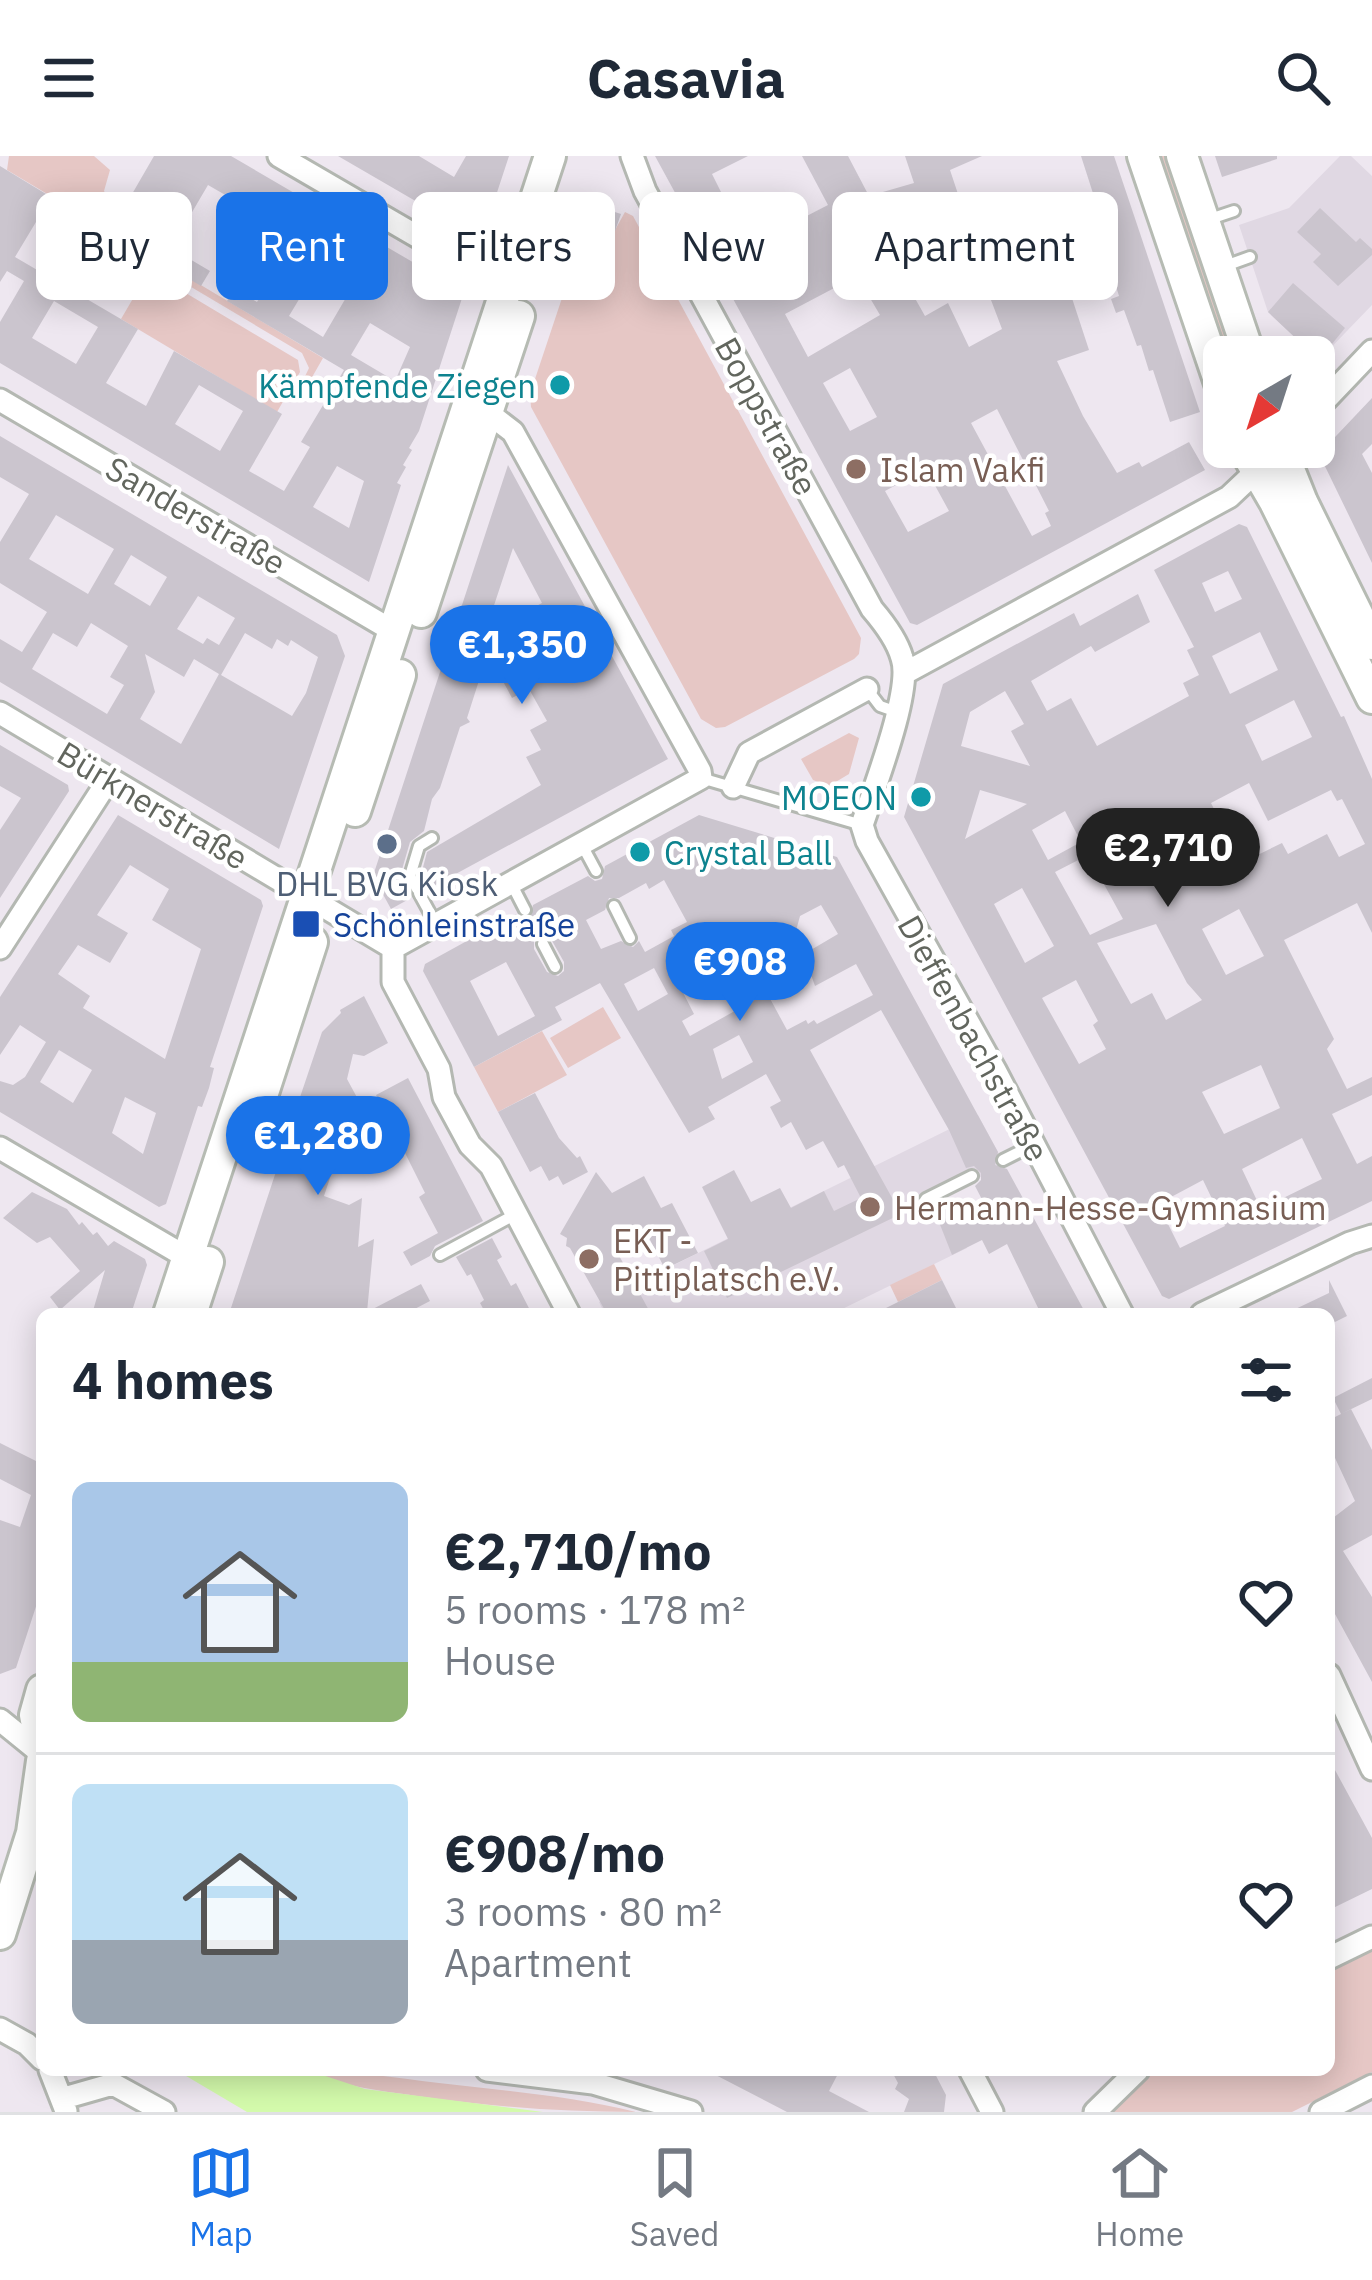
<!DOCTYPE html>
<meta charset="utf-8">
<style>
:root{--surface:#fff;--page:#f6f6f7;--text:#1f2937;--muted:#747a83;--line:#e0e1e3;--accent:#1a73e8}
body{margin:0;font-family:"IBM Plex Sans",sans-serif;background:var(--page);color:var(--text);height:100vh;display:flex;flex-direction:column;font-size:45px;white-space:nowrap}
*{box-sizing:border-box;margin:0}
p{font-size:39px;color:var(--muted)}
.icon{flex:none;width:66px;height:66px;fill:none;stroke:currentColor;stroke-width:2;stroke-linecap:round;stroke-linejoin:round}
.map{position:relative;flex:1;overflow:hidden}
.panel{position:absolute;left:36px;top:1152px;width:1299px;height:768px;display:flex;flex-direction:column;background:var(--surface);border-radius:18px;box-shadow:0 6px 30px #0003}
.panel>*{flex:none}
.banner{position:absolute;left:36px;top:36px;width:1302px;height:108px;display:flex;gap:24px}
.needle{width:78px;rotate:219deg}
.buttons{position:absolute;left:1203px;top:180px;display:grid;gap:24px}
.buttons a{display:grid;place-items:center;width:132px;height:132px;border-radius:18px;background:var(--surface);box-shadow:0 6px 30px #0003;font-size:60px}
.price{position:absolute;translate:-50% -102px;padding:0 27px;border-radius:42px;background:var(--accent);color:#fff;font-size:39px;line-height:78px;filter:drop-shadow(0 3px 6px #0008)}
.price::after{content:'';position:absolute;left:50%;top:72px;width:36px;height:27px;margin-left:-18px;background:inherit;clip-path:polygon(0 0,100% 0,50% 100%)}
.price.on{background:#222;color:#fff}
ul{padding:0;list-style:none}
li{display:flex;align-items:center;gap:36px;height:300px;padding:0 36px}
li+li{border-top:3px solid var(--line)}
li span{display:grid;place-items:center;flex:none;width:336px;height:240px;border-radius:18px;color:#555}
li>.icon{margin-inline-start:auto}
span .icon{width:144px;height:144px;fill:#fffc;stroke-width:1}
li b{font-size:51px}
h2{display:flex;justify-content:space-between;align-items:center;height:144px;padding:0 36px;font-size:51px}
.chip{padding:0 42px;border-radius:18px;background:var(--surface);box-shadow:0 6px 30px #0003;font-size:42px;line-height:108px}
.chip.on{background:var(--accent);color:#fff}
header{display:flex;justify-content:space-between;align-items:center;height:156px;padding:0 36px;background:var(--surface);font-size:54px;font-weight:800}
.dock{display:flex;justify-content:space-around;align-items:center;height:168px;border-top:3px solid var(--line);background:var(--surface);font-size:33px;color:var(--muted)}
.dock a{display:grid;justify-items:center;gap:6px}
.dock .on{color:var(--accent)}
.map>svg:first-child{display:block}
.education{fill:#e0d8e3}
.green{fill:#e6c7c5}
.water{fill:#d4fbac}
.pier{fill:#eee7f0}
.building{fill:#cbc5ce;fill-rule:evenodd}
.lines{fill:none;stroke-linecap:round;stroke-linejoin:round}
.lane-casing{stroke:#b4b8b2;stroke-width:16}
.street-casing{stroke:#b4b8b2;stroke-width:27}
.secondary-casing{stroke:#b6bbb3;stroke-width:36}
.lane{stroke:#fff;stroke-width:10}
.street{stroke:#fff;stroke-width:21}
.secondary{stroke:#fff;stroke-width:30}
.culture-dot{fill:#0f9aa8;stroke:#fff;stroke-width:4.5}
.education-dot{fill:#8d6e63;stroke:#fff;stroke-width:4.5}
.service-dot{fill:#5c6f8a;stroke:#fff;stroke-width:4.5}
.transit-dot{fill:#1a4fb4;stroke:#fff;stroke-width:4.5}
.labels{text-anchor:middle;dominant-baseline:central;stroke-width:9;stroke-linejoin:round;paint-order:stroke}
.culture-label{font-size:33px;fill:#0d838f;stroke:#fff;text-anchor:end}
.street-label{font-size:33px;fill:#62665e;stroke:#fff}
.education-label{font-size:33px;fill:#785e54;stroke:#fff;text-anchor:start}
.service-label{font-size:33px;fill:#4e5e75;stroke:#fff}
.transit-label{font-size:33px;fill:#164399;stroke:#fff;text-anchor:start}
</style>
<header><svg class="icon" aria-label="menu" viewBox="0 0 24 24"><path d="M4 6h16M4 12h16M4 18h16"/></svg>Casavia<svg class="icon" aria-label="search" viewBox="0 0 24 24"><circle cx="10" cy="10" r="6"/><path d="M15 15l6 6"/></svg></header>
<div class="map">
<svg width="1372" height="1956" viewBox="0 0 1372 1956">
<rect width="100%" height="100%" fill="#eee7f0"/>
<path class="education" d="M1340 0H1351L1372 20V149L1319 204 1268 156 1239 69 1289 52Z
M978 959 1005 1009 942 1040 967 1092 832 1158H605L599 1146Z"/>
<path class="green" d="M9 0H94L110 14 104 35 113 49 101 70 7 14Z
M1157 0H1173L1241 201H1224Z
M625 56 633 60 861 482 859 498 854 503 725 571 716 572 701 563 531 251 530 238 586 70 603 76 605 72 615 74Z
M174 113 323 202 299 244 295 241 309 212 302 197 171 119Z
M149 115 298 204 300 216 277 256 121 163Z
M849 577 859 582 849 618 829 630 813 624 801 603Z
M603 851 621 882 568 912 550 882Z
M542 875 567 919 498 956 474 911Z
M934 1108 942 1124 898 1146 890 1129Z
M1372 1794V1916L1292 1956H1111L1155 1914H1329V1816Z
M307 1914C352 1914 394 1922 439 1927 505 1935 571 1940 636 1956 564 1956 495 1951 424 1941 384 1935 344 1932 307 1914Z"/>
<path class="water" d="M176 1914H307L365 1933 543 1956H247Z"/>
<path class="pier" d="M0 1663 42 1707V1775L29 1815 0 1783Z"/>
<path class="building" d="M154 0H231L464 136 419 275 409 292 412 294 403 309 406 311 397 327 401 329 369 426 0 207V166L24 125 7 115 0 126V10L51 41 15 101 138 173 106 227 146 250 174 195 282 258 249 315 284 335 310 291 301 286 344 214 227 145 234 132 257 146 296 82 254 57 245 73 224 61 234 44 208 29 171 92 210 115 201 130 134 90 141 79 135 76 147 56 128 45ZM327 97 361 116 323 181 289 160ZM54 145 98 171 76 208 32 182ZM370 167 410 191 395 225 351 199ZM199 229 243 255 220 295 175 268ZM337 310 364 325 349 372 313 351Z
M338 0H419L454 21 466 0H509L484 76 474 79Z
M655 0H748L712 18 734 62 781 36 797 65 828 49 802 0H848L869 40 914 27 905 0H982L950 14 964 56 901 81 913 106 899 114 925 160 948 147 969 191 1002 173 964 73 991 69 993 76 1019 67 1041 138 1068 130 1089 194 1057 205 1083 260 1117 317 1139 306 1142 311 1189 286 1205 314 917 469 910 467ZM782 74 802 111 769 129 748 92ZM857 120 880 159 808 201 785 158ZM850 212 877 261 850 275 823 227ZM997 253 1049 355 1045 357 1051 370 1032 380 971 267ZM926 313 949 355 908 376 885 335Z
M1081 0H1114L1200 256 1170 266 1153 214 1149 215 1141 189 1137 190 1124 154 1116 157 1111 143 1119 140 1111 114 1117 112Z
M1215 0H1277V3L1222 21Z
M596 50 621 58 615 75 591 67Z
M1320 52 1356 86 1360 82 1372 93V99L1338 130 1313 106 1321 98 1297 76Z
M1293 127 1345 172 1319 204 1268 156Z
M1372 242V288L1362 298 1372 317V407L1319 298Z
M0 280 337 479 345 500 279 693 0 526V483L22 496 47 456 0 427V386L29 338 0 321ZM56 359 114 393 88 438 29 403ZM131 399 167 421 150 450 114 428ZM198 440 235 462 219 489 207 482 203 488 177 473ZM91 467 128 490 110 521 124 529 107 558 32 513 53 477 77 491ZM245 477 272 493 277 483 288 490 291 484 318 501 306 537 292 560 221 519ZM145 498 184 521 194 503 219 518 181 588 140 563 155 536Z
M508 309 668 603 428 733 421 719 427 696 541 629 526 601 541 594 530 574 547 565 529 533 512 542 493 507 535 484 521 458 542 447 513 392 471 519 483 512 467 562 470 566 460 571 440 632 432 643 424 675 410 686 401 717 411 742 391 753 373 720Z
M1239 368 1247 371 1341 561 1344 560 1372 623V777L1357 747 1284 784 1334 883 1327 893 1347 933 1372 921V939L1332 958 1357 1008 1372 1000V1045L1169 1143 1162 1140 904 661 943 528 1074 457 1080 470 1138 438 1150 466 1095 496 1091 490 1031 525 1047 555 1071 542 1097 590 1189 540 1183 527 1199 519 1187 494 1194 491 1154 414ZM1228 415 1242 443 1215 456 1202 427ZM1260 476 1278 514 1230 538 1212 500ZM1005 535 1024 568 1011 575 1030 610 961 590 970 556ZM1294 544 1312 581 1262 605 1245 569ZM1249 627 1268 665 1331 634 1337 645 1342 643 1365 688 1339 701 1327 678 1288 698 1282 687 1241 707 1211 647ZM980 634 1027 648 965 683ZM1065 655 1081 686 1048 704 1032 674ZM1088 699 1123 763 1090 779 1055 716ZM1022 732 1054 790 1025 807 994 748ZM1239 753 1264 800 1226 819 1202 773ZM1156 768 1187 827 1202 844 1166 864 1152 837 1131 848 1097 787ZM1076 824 1098 865 1093 869 1106 893 1079 908 1042 842ZM1261 909 1280 952 1224 978 1202 936ZM1302 982 1322 1023 1261 1053 1242 1013ZM1203 1024 1225 1070 1180 1092 1158 1048Z
M0 589 68 629 69 635 0 742V674L21 642 0 630Z
M118 659 261 744 263 750 210 911 214 912 209 932 202 951 198 950 166 1048 159 1051 0 956V925L13 929 25 921 46 886 20 869 0 899V841ZM130 709 169 733 152 764 201 793 165 903 83 852 90 840 58 818 78 789 110 807 128 777 97 759ZM59 894 92 914 73 947 40 926ZM125 941 156 957 143 998 112 977Z
M699 659 837 701 998 996 995 1009 1007 1013 1086 1158H1041L1007 1088 989 1098 982 1084 952 1099 937 1061 965 1066 988 1055 975 1030 981 1024V1017L974 1010 966 1012 949 974 881 854 810 894 901 1058 727 1142 704 1095 728 1083 702 1031 734 1014 751 1046 780 1032 791 1052 824 1035 834 1055 861 1042 844 1009 838 1012 823 985 806 994 791 966 781 972 770 951 781 945 766 918 708 951 715 963 689 977 600 827 555 851 562 864 474 911 423 815 425 808 516 758 523 764 530 762 533 749 588 720 595 725 602 723 605 710ZM664 724 687 766 671 774 674 780 645 796 639 785 633 791 621 785 601 793 586 764 605 754 609 742H619L646 727 649 733ZM821 749 838 778 787 808 800 760ZM540 779 551 783 564 806V815L558 820 547 816 534 793V784ZM725 783 767 795 762 814 782 829 809 813 815 830 856 808 873 839 817 868 814 864 808 868 806 864 787 874 767 837 690 880 682 865 694 858 674 819 706 802 715 819ZM506 806 535 860 498 880 470 825ZM654 812 668 838 638 855 624 828ZM739 879 753 906 722 923 713 893Z
M364 840 388 887 364 900 353 898 347 923 360 947 335 960 346 974 324 1040 349 1049 362 1042 358 1091 374 1083 367 1156 421 1128 430 1145 405 1158H229L292 967 290 962 294 959 322 876 341 857 340 854Z
M408 922 483 1065 435 1090 430 1100 411 1110 403 1096 438 1077 419 1041 425 1037 376 939Z
M535 937 559 982 577 1002 580 1000 588 1016 563 1029 558 1020 549 1025 541 1010 530 1016 498 956Z
M596 1016 612 1037 644 1020 661 1052 672 1047 698 1097 665 1113 647 1078 616 1094 651 1158H607L570 1092 566 1090 567 1082 560 1078Z
M32 1036 67 1053 79 1069 82 1066 93 1079 97 1076 108 1090 114 1085 145 1103 147 1109 131 1158H92L105 1114 60 1154 50 1141 80 1115 50 1081 37 1087 3 1062Z
M492 1082 502 1101 497 1104 511 1130 516 1127 532 1158H486L480 1147 484 1144 471 1118 467 1120 456 1101Z
M942 1124 959 1158H874Z
M1329 1124 1347 1160 1329 1169V1158H1285L1329 1137Z
M1372 1222V1243L1341 1258 1333 1242Z
M1351 1253 1372 1294V1379L1343 1395 1372 1441V1526L1329 1447V1365L1355 1345 1329 1289V1264Z
M0 1287 42 1308V1432L16 1512 0 1518V1364L20 1371 31 1339 0 1323Z
M1329 1603 1372 1682V1733L1329 1754Z
M706 1914H840L829 1935 869 1956H787Z
M891 1914H933L946 1939 944 1956H904L909 1943 895 1933 898 1927Z"/>
<g class="lines">
<defs>
<path id="lane" d="M1207 64 1234 55
M1225 110 1250 101
M867 533 880 550 897 556
M701 622 862 669
M582 689 596 715
M511 727 525 754
M417 733 410 720 419 690 432 682
M419 737 436 768
M614 750 630 782
M543 788 555 811
M1003 1004 1033 989
M916 1058 926 1043 972 1020
M440 1099 516 1058"/>
<path id="street" d="M279 0 506 132
M632 0 645 35 872 453C884 467 897 484 902 502 913 533 873 635 862 669L867 685 995 914 1122 1158
M0 244 393 475
M1314 256 1372 195
M905 517 1229 341 1266 306
M0 557 393 792
M733 631 749 597 867 533
M0 792 109 623
M393 792 701 622 700 615 513 276 478 249
M393 792V826L439 913 444 941 470 989 491 1010 569 1158
M0 992 188 1102
M1202 1158 1350 1087 1372 1080
M1329 1519 1372 1613
M0 1564 42 1598
M1329 1802 1372 1781
M0 1873 27 1888 42 1903
M50 1914 66 1955
M487 1914 593 1927 691 1956
M970 1914 992 1956
M64 1942 113 1928 164 1956
M1095 1956 1138 1914
M1321 1956 1372 1930"/>
<path id="secondary" d="M1143 0 1224 239
M1182 0 1250 201
M1243 291 1275 346 1372 542
M1280 291 1302 346 1372 488
M421 456 519 160
M355 655 400 519
M249 980 312 786
M169 1158 550 0
M191 1158 208 1106
M42 1534 35 1559 42 1595
M0 1778 32 1677 42 1605"/>
</defs>
<use href="#lane" class="lane-casing"/>
<use href="#street" class="street-casing"/>
<use href="#secondary" class="secondary-casing"/>
<use href="#lane" class="lane"/>
<use href="#street" class="street"/>
<use href="#secondary" class="secondary"/>
</g>
<g class="culture-dot">
<circle cx="560" cy="229" r="12"/>
<circle cx="921" cy="641" r="12"/>
<circle cx="640" cy="696" r="12"/>
</g>
<g class="education-dot">
<circle cx="856" cy="313" r="12"/>
<circle cx="870" cy="1051" r="12"/>
<circle cx="589" cy="1103" r="12"/>
</g>
<circle class="service-dot" cx="387" cy="688" r="12"/>
<rect class="transit-dot" x="291" y="753" width="30" height="30" rx="6"/>
<g class="labels">
<g class="culture-label">
<text x="536" y="229">Kämpfende Ziegen</text>
<text x="897" y="641">MOEON</text>
<text x="664" y="696" text-anchor="start">Crystal Ball</text>
</g>
<g class="street-label">
<text transform="translate(767 260) rotate(61)">Boppstraße</text>
<text transform="translate(196 359) rotate(30)">Sanderstraße</text>
<text transform="translate(153 649) rotate(31)">Bürknerstraße</text>
<text transform="translate(974 882) rotate(61)">Dieffenbachstraße</text>
</g>
<g class="education-label">
<text x="880" y="313">Islam Vakfi</text>
<text x="894" y="1051">Hermann-Hesse-Gymnasium</text>
<text x="613" y="1084">EKT -<tspan x="613" dy="38">Pittiplatsch e.V.</tspan></text>
</g>
<g class="service-label">
<text x="387" y="727">DHL BVG Kiosk</text>
</g>
<g class="transit-label">
<text x="333" y="768">Schönleinstraße</text>
</g>
</g>
</svg>
<div class="buttons">
<a><svg class="needle" viewBox="-14 -14 28 28"><path d="M0-13l5 13h-10z" fill="#e53935"/><path d="M0 13l5-13h-10z" fill="#747a83"/></svg></a>
</div>
<b class="price" style="left:522px;top:551px">€1,350</b>
<b class="price on" style="left:1168px;top:754px">€2,710</b>
<b class="price" style="left:740px;top:868px">€908</b>
<b class="price" style="left:318px;top:1042px">€1,280</b>
<div class="banner">
<a class="chip">Buy</a>
<a class="chip on">Rent</a>
<a class="chip">Filters</a>
<a class="chip">New</a>
<a class="chip">Apartment</a>
</div>
<section class="panel">
<h2>4 homes<svg class="icon" aria-label="filters" viewBox="0 0 24 24"><path d="M4 7h16M4 17h16"/><circle cx="9" cy="7" r="2"/><circle cx="15" cy="17" r="2"/></svg></h2>
<ul>
<li><span style="background:linear-gradient(#a9c7e8 75%,#8fb573 0)"><svg class="icon" aria-label="home" viewBox="0 0 24 24"><path d="M3 11l9-7 9 7M6 9v11h12V9"/></svg></span><div><b>€2,710/mo</b><p>5 rooms · 178 m²</p><p>House</p></div><svg class="icon" aria-label="heart" viewBox="0 0 24 24"><path d="M12 20l-8-8c-3-5 5-10 8-4 3-6 11-1 8 4z"/></svg></li>
<li><span style="background:linear-gradient(#bfe0f5 65%,#9aa5b1 0)"><svg class="icon" aria-label="home" viewBox="0 0 24 24"><path d="M3 11l9-7 9 7M6 9v11h12V9"/></svg></span><div><b>€908/mo</b><p>3 rooms · 80 m²</p><p>Apartment</p></div><svg class="icon" aria-label="heart" viewBox="0 0 24 24"><path d="M12 20l-8-8c-3-5 5-10 8-4 3-6 11-1 8 4z"/></svg></li>
</ul>
</section>
</div>
<nav class="dock">
<a class="on"><svg class="icon" aria-label="map" viewBox="0 0 24 24"><path d="M3 6l6-2 6 2 6-2v14l-6 2-6-2-6 2zM9 4v14M15 6v14"/></svg>Map</a>
<a><svg class="icon" aria-label="saved" viewBox="0 0 24 24"><path d="M7 4h10v16l-5-4-5 4z"/></svg>Saved</a>
<a><svg class="icon" aria-label="home" viewBox="0 0 24 24"><path d="M3 11l9-7 9 7M6 9v11h12V9"/></svg>Home</a>
</nav>
